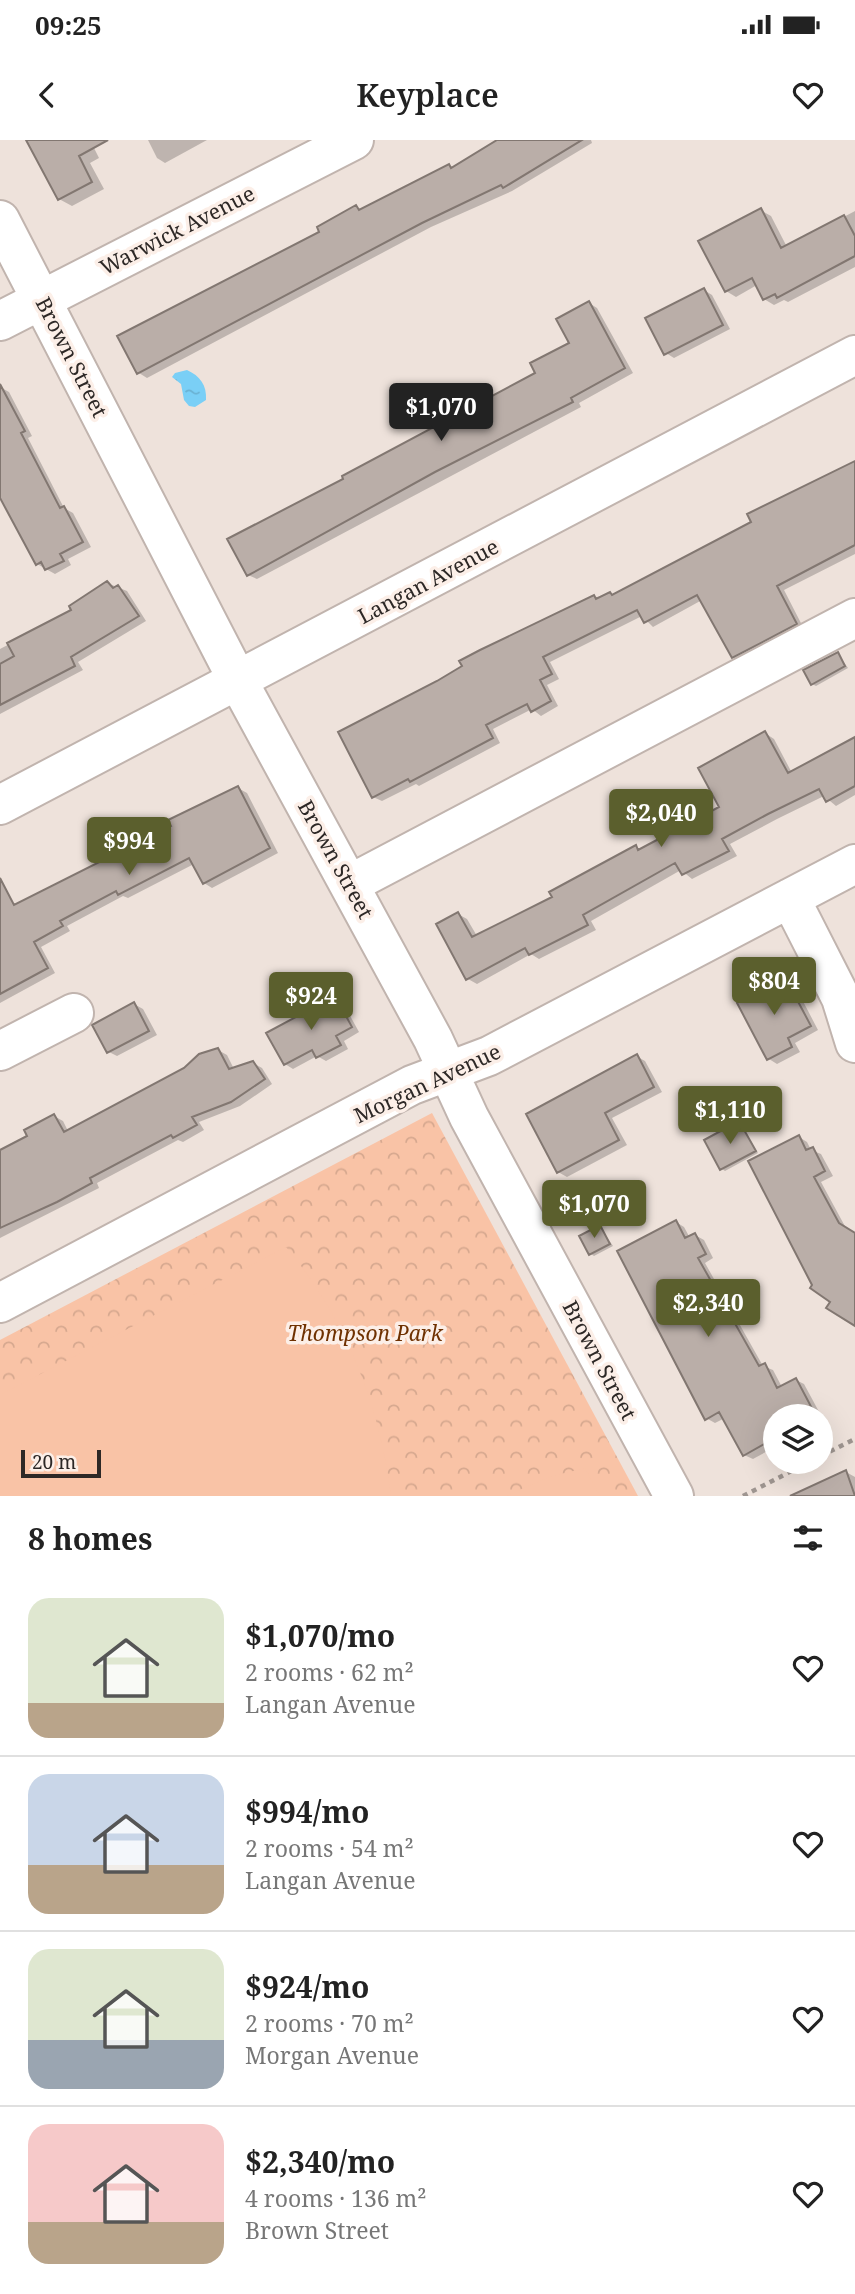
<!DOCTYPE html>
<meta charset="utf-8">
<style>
:root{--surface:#fff;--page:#f2f2f2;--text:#222;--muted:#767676;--line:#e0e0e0;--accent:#5b5f2d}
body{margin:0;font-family:"Noto Serif",serif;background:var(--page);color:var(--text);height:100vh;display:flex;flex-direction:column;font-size:26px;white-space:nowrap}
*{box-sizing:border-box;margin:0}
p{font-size:23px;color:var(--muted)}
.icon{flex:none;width:38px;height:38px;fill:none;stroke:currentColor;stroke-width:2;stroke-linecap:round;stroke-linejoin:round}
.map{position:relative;height:1356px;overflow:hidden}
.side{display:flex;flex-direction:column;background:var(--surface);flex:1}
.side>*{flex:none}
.tools{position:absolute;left:763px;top:1264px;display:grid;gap:14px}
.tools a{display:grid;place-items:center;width:70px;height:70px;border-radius:50%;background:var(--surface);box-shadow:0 7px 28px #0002;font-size:35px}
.scale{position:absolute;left:21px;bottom:18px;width:80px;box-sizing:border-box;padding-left:7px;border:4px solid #2d2826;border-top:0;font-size:19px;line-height:24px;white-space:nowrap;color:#2d2826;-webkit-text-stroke:5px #fcefe8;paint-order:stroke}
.price{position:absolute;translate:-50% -60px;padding:0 16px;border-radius:7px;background:var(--accent);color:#fff;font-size:23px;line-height:46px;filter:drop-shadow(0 2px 4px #0008)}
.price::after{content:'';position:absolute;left:50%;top:42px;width:21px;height:16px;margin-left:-10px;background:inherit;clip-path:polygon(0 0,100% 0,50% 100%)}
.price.on{background:#222;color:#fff}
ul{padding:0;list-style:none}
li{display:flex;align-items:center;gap:21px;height:175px;padding:0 28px}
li+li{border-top:2px solid var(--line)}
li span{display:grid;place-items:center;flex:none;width:196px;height:140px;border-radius:21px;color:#555}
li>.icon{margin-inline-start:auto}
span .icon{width:84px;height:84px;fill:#fffc;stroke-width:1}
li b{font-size:30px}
h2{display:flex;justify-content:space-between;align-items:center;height:84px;padding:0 28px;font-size:30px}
.status{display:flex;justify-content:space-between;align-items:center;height:49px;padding:0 35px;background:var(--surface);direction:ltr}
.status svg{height:19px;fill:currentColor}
header{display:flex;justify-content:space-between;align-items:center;height:91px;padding:0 28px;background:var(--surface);font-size:32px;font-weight:600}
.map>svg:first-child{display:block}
.forest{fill:url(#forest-crowns)}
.pitch{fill:#f9c3a6}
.water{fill:url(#water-ripples)}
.shadow{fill:#0003}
.building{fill:#baaea8;stroke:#827771;stroke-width:2}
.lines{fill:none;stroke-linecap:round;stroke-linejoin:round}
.minor-casing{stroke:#c1b4ae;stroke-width:42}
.path{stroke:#9e9590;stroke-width:4.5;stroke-dasharray:5 5;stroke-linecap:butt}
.minor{stroke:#fff;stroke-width:38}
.labels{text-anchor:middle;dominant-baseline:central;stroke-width:7;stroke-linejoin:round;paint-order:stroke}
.street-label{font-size:21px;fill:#2d2826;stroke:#fcefe8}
.park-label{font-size:21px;font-style:italic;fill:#6f3101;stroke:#fcefe8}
</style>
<div class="status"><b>09:25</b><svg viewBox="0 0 49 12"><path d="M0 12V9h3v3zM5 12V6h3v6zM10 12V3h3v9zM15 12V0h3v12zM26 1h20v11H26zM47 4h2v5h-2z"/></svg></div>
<header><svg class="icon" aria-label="back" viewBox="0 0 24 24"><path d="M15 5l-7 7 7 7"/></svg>Keyplace<svg class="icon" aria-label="heart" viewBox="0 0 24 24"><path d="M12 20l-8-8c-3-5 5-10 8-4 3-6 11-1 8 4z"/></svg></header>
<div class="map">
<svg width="855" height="1356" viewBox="0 0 855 1356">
<defs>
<pattern id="forest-crowns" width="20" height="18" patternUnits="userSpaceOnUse" patternTransform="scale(1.75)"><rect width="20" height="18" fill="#f9c3a6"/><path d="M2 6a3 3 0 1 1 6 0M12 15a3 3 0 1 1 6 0" fill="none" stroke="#d6a88f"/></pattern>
<pattern id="water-ripples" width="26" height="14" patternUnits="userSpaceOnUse" patternTransform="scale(1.75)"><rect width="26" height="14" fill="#7acff6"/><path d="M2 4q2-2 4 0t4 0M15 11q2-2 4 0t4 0" fill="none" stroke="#6ab2d3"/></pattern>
</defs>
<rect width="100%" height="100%" fill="#eee2db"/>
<path class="forest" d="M432 973 638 1356H0V1200Z"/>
<path class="pitch" d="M286 1107C345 1177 380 1265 391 1356H0V1255Z
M585 1328 600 1356H506L549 1337Z"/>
<path class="water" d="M187 230C200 236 207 245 206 260L195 267 189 266 184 260 181 244 172 237 175 233Z"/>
<path class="shadow" d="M28 0H90L99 18 90 23 104 49 72 66 59 59Z
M148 0H207L165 23 157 18Z
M499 0H591L592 3 512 51 431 87 147 238 139 233 356 67 362 71 449 26 454 28Z
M760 70 771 76 787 107 855 71V127L788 162 784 160 774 165 764 159 757 145 736 157 726 151Z
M704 150 712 155 730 189 674 218 666 213Z
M589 163 597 168 633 233 579 263 581 267 257 439 248 435 346 340 538 234 571 204Z
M0 247 9 252 32 296 28 298 64 368 73 373 91 407 68 419 71 425 55 434 37 424 0 353Z
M855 321V414L784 450 804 489 741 522 733 517 702 460 653 487 642 476 550 522 559 539 547 545 558 566 541 576 532 569 493 589 500 603 419 646 416 644 382 661 373 657 438 543 594 457 614 456 754 383Z
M107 443 127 451 146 481 78 522 83 530 0 574V509L74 470Z
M838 514 848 528 816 546 812 544Z
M765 593 774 599 792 633 855 601V655L836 666 824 656 777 679 730 704 737 716 692 739 681 730 591 781 596 790 539 819 531 814 477 844 468 839 458 774 467 779 477 796 554 758 636 707 641 710 722 668Z
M238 648 247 653 278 713 212 748 204 743 194 724 128 758 123 756 67 786 70 791 41 807 55 833 0 863V776L174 686Z
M785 839 794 844 818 890 795 903 800 912 777 924 769 919Z
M335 858 343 863 359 892 344 901 348 909 326 921 317 916 293 929 285 924Z
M134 864 143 869 157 895 117 916 109 912Z
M218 910 227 915 234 929 253 923 262 928 272 944 240 966 199 982 204 990 183 1002 178 1000 97 1043 99 1048 0 1098V1012L30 996 54 976 63 981 68 991Z
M636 916 645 921 662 952 612 978 627 1005 567 1037 558 1032Z
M739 983 758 1013 725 1031 722 1029Z
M799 997 807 1002 811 1010 821 1014 833 1036 821 1042 847 1090 855 1095V1184L814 1145Z
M676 1082 684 1087 690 1098 695 1095 704 1100 713 1118 705 1123 763 1226 773 1230 782 1247 796 1240 804 1244 824 1281 821 1283V1276H775V1307L753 1319 744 1315 725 1278 715 1283 706 1278Z
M600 1087 613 1106 594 1116 591 1114Z
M846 1332 855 1337V1356H812Z"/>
<path class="building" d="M26 0H108L79 16 92 42 58 60Z
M497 0H582L503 48 501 45 422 83 137 234 117 196 319 92 317 87 356 65 359 70 449 24 451 28Z
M761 68 781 108 844 75 855 96V116L777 158 775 154 763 160 752 138 725 152 698 101Z
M704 148 723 185 664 215 645 178Z
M589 161 625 228 571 258 573 262 435 332 247 436 227 399 343 339 342 336 535 233 530 223 569 203 556 179Z
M0 244 25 291 21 293 60 368 64 366 83 402 60 414 64 421 45 430 41 422 36 425 0 358Z
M855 321V405L777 446 797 484 732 518 697 455 644 483 637 470 543 517 552 534 540 540 551 561 531 572 527 564 486 585 493 598 410 642 408 639 372 658 338 592 437 541 462 526 459 521 480 510 594 455 596 459 610 452 612 455 751 382 747 374Z
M107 441 113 448 118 445 139 476 71 517 75 526 0 565V524L14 516 7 503 71 470 69 466Z
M838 512 845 526 811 545 803 530Z
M765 591 788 633 855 597V646L826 662 819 649 768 674 722 699 729 711 682 735 675 723 583 775 588 785 529 815 525 808 466 840 436 784 458 772 472 797 552 757 549 752 636 705 638 710 719 667 698 628Z
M238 646 270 708 203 744 189 718 118 755 116 751 60 781 63 786 34 802 48 828 0 854V738L14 765 171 686 168 680Z
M785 837 811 886 788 898 792 907 767 920 737 863Z
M335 856 352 887 336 896 341 905 316 918 312 910 284 925 266 893Z
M134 862 149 891 107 913 92 885Z
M218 908 229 929 253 921 265 939 231 962 192 977 197 985 173 998 171 995 90 1038 92 1043 57 1062 0 1088V1010L27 996 24 990 54 974 64 992 184 928 199 914Z
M637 914 654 947 605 973 619 1000 557 1033 526 974Z
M739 981 756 1011 720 1030 704 1000Z
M799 995 806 1010 813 1007 825 1031 814 1037 839 1083 855 1093V1186L826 1168 830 1162 810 1148 812 1145 748 1021Z
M676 1080 685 1098 695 1093 706 1114 698 1118 759 1226 765 1223 777 1248 796 1238 816 1276H775V1298L743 1316 719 1272 705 1280 617 1111Z
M600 1085 610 1104 589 1115 579 1096Z
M846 1330 855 1356H790Z"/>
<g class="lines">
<defs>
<path id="minor" d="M0 80 238 541 433 899 469 977 674 1356
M0 181 354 0
M0 665 855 215
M350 744 855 478
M790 758 841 858 855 903
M0 911 74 873
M0 1163 412 945 489 916 855 724"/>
</defs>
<use href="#minor" class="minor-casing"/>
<path class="path" d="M821 1316 855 1299
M743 1356 811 1321"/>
<use href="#minor" class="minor"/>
</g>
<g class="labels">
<g class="street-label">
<text transform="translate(177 90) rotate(-27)">Warwick Avenue</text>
<text transform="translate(72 217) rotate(63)">Brown Street</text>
<text transform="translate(428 441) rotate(-28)">Langan Avenue</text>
<text transform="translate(336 719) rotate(61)">Brown Street</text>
<text transform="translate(427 943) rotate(-25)">Morgan Avenue</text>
<text transform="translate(600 1220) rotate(62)">Brown Street</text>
</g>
<g class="park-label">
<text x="365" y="1193">Thompson Park</text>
</g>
</g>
</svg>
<div class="tools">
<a><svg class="icon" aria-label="layers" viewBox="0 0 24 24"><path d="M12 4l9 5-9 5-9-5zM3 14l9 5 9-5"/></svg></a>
</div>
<div class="scale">20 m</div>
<b class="price on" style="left:441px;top:303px">$1,070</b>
<b class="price" style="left:661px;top:709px">$2,040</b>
<b class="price" style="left:129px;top:737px">$994</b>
<b class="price" style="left:774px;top:877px">$804</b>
<b class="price" style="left:311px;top:892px">$924</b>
<b class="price" style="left:730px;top:1006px">$1,110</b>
<b class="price" style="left:594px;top:1100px">$1,070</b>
<b class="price" style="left:708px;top:1199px">$2,340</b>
</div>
<section class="side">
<h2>8 homes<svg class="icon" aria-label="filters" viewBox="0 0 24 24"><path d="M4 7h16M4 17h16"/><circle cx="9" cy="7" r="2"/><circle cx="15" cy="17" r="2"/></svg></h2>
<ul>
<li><span style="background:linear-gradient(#dfe7d0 75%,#b9a48a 0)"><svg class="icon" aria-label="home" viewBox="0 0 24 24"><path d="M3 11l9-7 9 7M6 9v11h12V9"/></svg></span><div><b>$1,070/mo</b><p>2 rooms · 62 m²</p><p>Langan Avenue</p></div><svg class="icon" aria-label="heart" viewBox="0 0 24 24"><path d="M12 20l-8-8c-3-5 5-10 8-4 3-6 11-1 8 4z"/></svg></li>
<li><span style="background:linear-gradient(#c9d6e8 65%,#b9a48a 0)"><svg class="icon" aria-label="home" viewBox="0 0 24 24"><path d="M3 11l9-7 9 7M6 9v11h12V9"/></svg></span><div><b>$994/mo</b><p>2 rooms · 54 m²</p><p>Langan Avenue</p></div><svg class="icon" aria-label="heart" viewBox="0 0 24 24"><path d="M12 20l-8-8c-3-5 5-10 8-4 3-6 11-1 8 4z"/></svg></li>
<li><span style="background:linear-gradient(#dfe7d0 65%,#9aa5b1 0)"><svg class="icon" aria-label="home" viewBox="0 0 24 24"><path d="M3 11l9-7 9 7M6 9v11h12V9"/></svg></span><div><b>$924/mo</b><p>2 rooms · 70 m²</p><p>Morgan Avenue</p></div><svg class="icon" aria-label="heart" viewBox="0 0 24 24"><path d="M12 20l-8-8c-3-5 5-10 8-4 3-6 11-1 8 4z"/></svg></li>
<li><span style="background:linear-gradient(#f6c9c9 70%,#b9a48a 0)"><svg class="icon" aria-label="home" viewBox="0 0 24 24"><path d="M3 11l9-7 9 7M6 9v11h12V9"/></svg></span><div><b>$2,340/mo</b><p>4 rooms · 136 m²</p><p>Brown Street</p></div><svg class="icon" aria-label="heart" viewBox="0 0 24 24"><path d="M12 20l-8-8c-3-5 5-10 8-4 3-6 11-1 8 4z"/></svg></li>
</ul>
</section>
